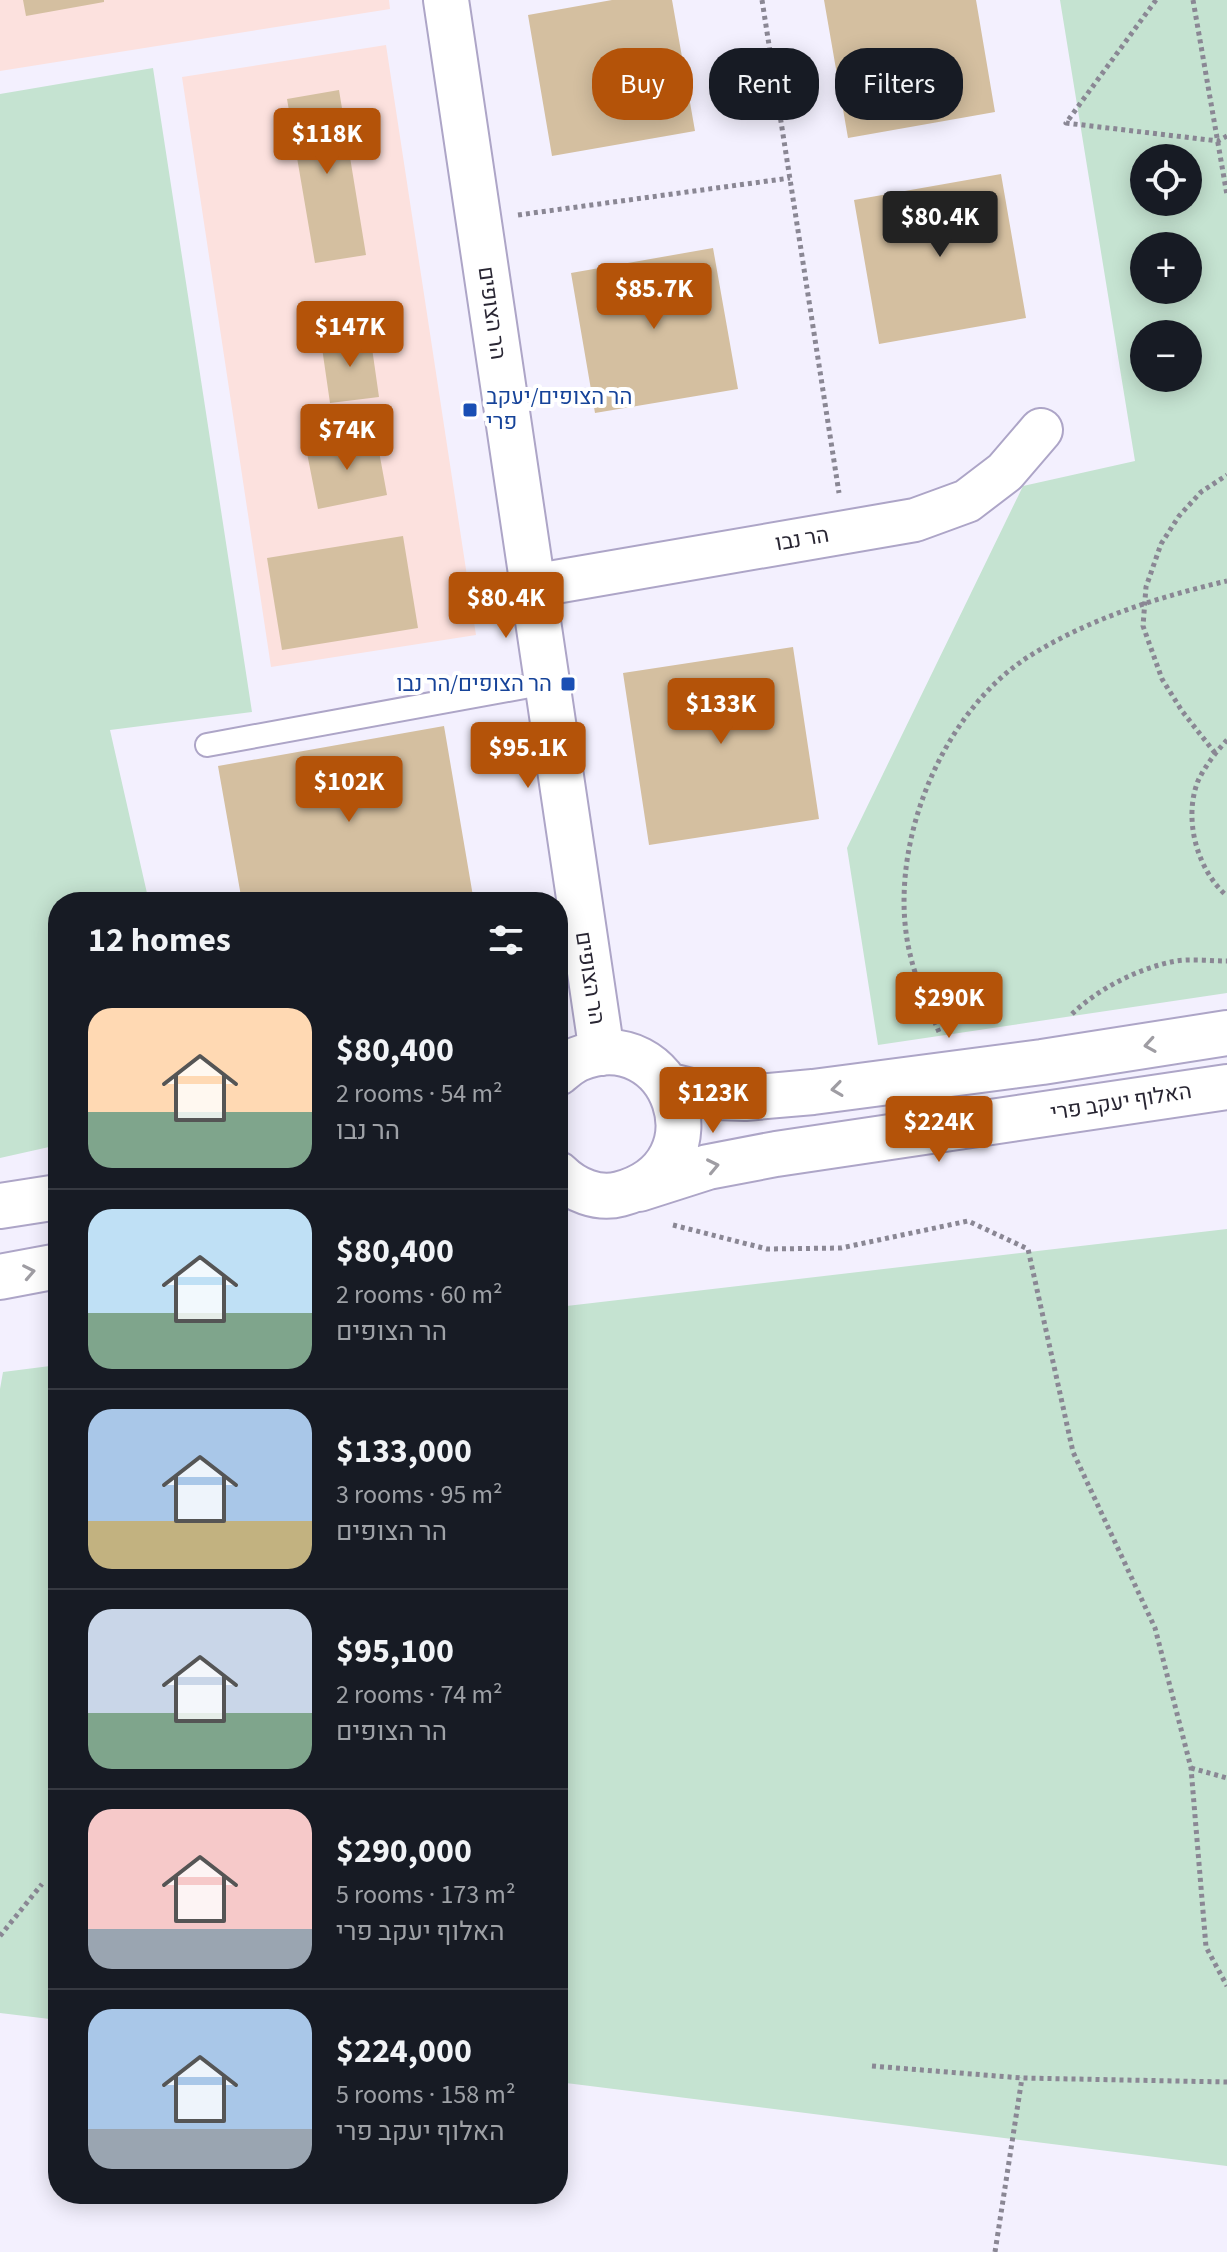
<!DOCTYPE html>
<meta charset="utf-8">
<style>
:root{--surface:#171b24;--page:#20242c;--text:#f1f3f6;--muted:#9ea1a6;--line:#363941;--accent:#b45309}
body{margin:0;font-family:"Source Sans 3",Heebo,sans-serif;background:var(--page);color:var(--text);height:100vh;display:flex;flex-direction:column;font-size:30px;white-space:nowrap}
*{box-sizing:border-box;margin:0}
p{font-size:26px;color:var(--muted)}
.icon{flex:none;width:44px;height:44px;fill:none;stroke:currentColor;stroke-width:2;stroke-linecap:round;stroke-linejoin:round}
.map{position:relative;flex:1;overflow:hidden}
.panel{position:absolute;left:48px;top:892px;width:520px;height:1312px;display:flex;flex-direction:column;background:var(--surface);border-radius:32px;box-shadow:0 4px 20px #0003}
.panel>*{flex:none}
.guide{position:absolute;left:592px;top:48px;width:514px;height:72px;display:flex;gap:16px}
.fabs{position:absolute;left:1130px;top:144px;display:grid;gap:16px}
.fabs a{display:grid;place-items:center;width:72px;height:72px;border-radius:50%;background:var(--surface);box-shadow:0 4px 20px #0003;font-size:40px}
.price{position:absolute;translate:-50% -68px;padding:0 18px;border-radius:8px;background:var(--accent);color:#fff;font-size:26px;line-height:52px;filter:drop-shadow(0 2px 4px #0008)}
.price::after{content:'';position:absolute;left:50%;top:48px;width:24px;height:18px;margin-left:-12px;background:inherit;clip-path:polygon(0 0,100% 0,50% 100%)}
.price.active{background:#222;color:#fff}
ul{padding:0;list-style:none}
li{display:flex;align-items:center;gap:24px;height:200px;padding:0 40px}
li+li{border-top:2px solid var(--line)}
li span{display:grid;place-items:center;flex:none;width:224px;height:160px;border-radius:24px;color:#555}
li>.icon{margin-inline-start:auto}
span .icon{width:96px;height:96px;fill:#fffc;stroke-width:1}
li b{font-size:34px}
h2{display:flex;justify-content:space-between;align-items:center;height:96px;padding:0 40px;font-size:34px}
.chip{padding:0 28px;border-radius:32px;background:var(--surface);box-shadow:0 4px 20px #0003;font-size:28px;line-height:72px}
.chip.active{background:var(--accent);color:#fff}
.map>svg:first-child{display:block}
.education{fill:#fce1de}
.green{fill:#c5e3d1;fill-rule:evenodd}
.building{fill:#d4bfa0}
.lines{fill:none;stroke-linecap:round;stroke-linejoin:round}
.lane-casing{stroke:#ada5c7;stroke-width:26}
.street-casing{stroke:#ada5c7;stroke-width:46}
.secondary-casing{stroke:#ada5c7;stroke-width:48}
.path{stroke:#8a8794;stroke-width:5;stroke-dasharray:4 4;stroke-linecap:butt}
.lane{stroke:#fff;stroke-width:22}
.street{stroke:#fff;stroke-width:42}
.secondary{stroke:#fff;stroke-width:44}
.oneway{stroke:#9f9da3}
.transit-dot{fill:#1a4fb4;stroke:#fff;stroke-width:3}
.labels{text-anchor:middle;dominant-baseline:central;stroke-width:8;stroke-linejoin:round;paint-order:stroke}
.street-label{font-size:22px;fill:#292633;stroke:#fff}
.transit-label{font-size:22px;fill:#164399;stroke:#fff;text-anchor:start}
</style>
<div class="map">
<svg width="1227" height="2252" viewBox="0 0 1227 2252">
<rect width="100%" height="100%" fill="#f3f0fe"/>
<path class="education" d="M0 0H389L390 9 0 71Z
M386 45 476 635 271 667 182 77Z"/>
<path class="green" d="M1060 0H1227V993L878 1045 847 848 1023 486 1135 461ZM1188 158V202H1144V158ZM1188 246V290H1144V246ZM1144 334H1188V378H1144Z
M153 68 252 712 110 730 149 902H58V1145L0 1158V94Z
M1227 1229V2166L558 2082V1307Z
M58 1365V2020L0 2013V1389L3 1372Z"/>
<path class="building" d="M23 0H104V2L26 16Z
M612 0H672L695 131 552 156 528 15Z
M824 0H976L995 112 848 138Z
M339 90 366 255 315 263 287 99Z
M1001 174 1026 318 879 344 854 200Z
M713 248 738 389 595 413 571 273Z
M370 334 379 397 330 403 321 341Z
M376 435 387 495 318 509 306 448Z
M403 536 418 628 282 650 267 558Z
M793 647 819 819 649 845 623 673Z
M444 726 474 902H242L218 766Z"/>
<g class="lines">
<defs>
<path id="lane" d="M207 745 546 683"/>
<path id="street" d="M532 586 915 520 967 501 1005 472 1041 430"/>
<path id="secondary" d="M446 0 602 1053
M558 1073C564 1068 571 1062 578 1059 673 1020 726 1166 620 1194 598 1200 574 1190 558 1174
M667 1085 715 1097 745 1098 813 1092 1042 1062 1227 1033
M639 1189 708 1167 776 1154 1227 1087
M0 1206 58 1197
M0 1277 58 1266"/>
</defs>
<use href="#lane" class="lane-casing"/>
<use href="#street" class="street-casing"/>
<use href="#secondary" class="secondary-casing"/>
<path class="path" d="M762 0 839 493
M1156 0 1066 123 1218 141 1227 136
M1193 0 1227 195
M518 215 790 178
M1227 740C1216 752 1205 766 1198 781 1183 819 1197 870 1227 896
M1215 753 1182 711 1162 679 1143 626 1146 587 1161 544 1179 516 1201 492 1227 475
M1072 1014C1098 989 1135 970 1171 962 1188 958 1209 961 1227 961
M939 1032C929 1008 917 983 911 958 884 855 938 715 1028 657 1088 619 1158 597 1227 581
M673 1225 767 1249 841 1248 968 1221 1028 1249 1073 1452 1155 1628 1191 1768 1206 1947 1227 1986
M1191 1768 1227 1778
M0 1936 42 1884
M872 2066 1022 2078 1227 2082
M995 2252 1022 2078"/>
<use href="#lane" class="lane"/>
<use href="#street" class="street"/>
<use href="#secondary" class="secondary"/>
</g>
<defs><path id="oneway-chevron" d="M-2-3.5L2.5 0L-2 3.5" fill="none" stroke-width="1.6" stroke-linecap="round" stroke-linejoin="round" transform="scale(2)"/></defs>
<g class="oneway">
<use href="#oneway-chevron" transform="translate(1150 1045) rotate(171)"/>
<use href="#oneway-chevron" transform="translate(837 1089) rotate(172)"/>
<use href="#oneway-chevron" transform="translate(713 1166) rotate(-12)"/>
<use href="#oneway-chevron" transform="translate(29 1272) rotate(-11)"/>
</g>
<g class="transit-dot">
<rect x="462" y="402" width="16" height="16" rx="4"/>
<rect x="560" y="676" width="16" height="16" rx="4"/>
</g>
<g class="labels">
<g class="street-label">
<text transform="translate(492 313) rotate(82)">הר הצופים</text>
<text transform="translate(802 539) rotate(-10)">הר נבו</text>
<text transform="translate(590 978) rotate(81)">הר הצופים</text>
<text transform="translate(1121 1102) rotate(-9)">האלוף יעקב פרי</text>
</g>
<g class="transit-label">
<text x="486" y="397">הר הצופים/יעקב<tspan x="486" dy="25">פרי</tspan></text>
<text x="552" y="684" text-anchor="end">הר הצופים/הר נבו</text>
</g>
</g>
</svg>
<div class="fabs">
<a><svg class="icon" aria-label="locate" viewBox="0 0 24 24"><circle cx="12" cy="12" r="6"/><path d="M12 2v4M12 18v4M2 12h4M18 12h4"/></svg></a>
<a>+</a>
<a>−</a>
</div>
<b class="price" style="left:327px;top:176px">$118K</b>
<b class="price active" style="left:940px;top:259px">$80.4K</b>
<b class="price" style="left:654px;top:331px">$85.7K</b>
<b class="price" style="left:350px;top:369px">$147K</b>
<b class="price" style="left:347px;top:472px">$74K</b>
<b class="price" style="left:506px;top:640px">$80.4K</b>
<b class="price" style="left:721px;top:746px">$133K</b>
<b class="price" style="left:528px;top:790px">$95.1K</b>
<b class="price" style="left:349px;top:824px">$102K</b>
<b class="price" style="left:949px;top:1040px">$290K</b>
<b class="price" style="left:713px;top:1135px">$123K</b>
<b class="price" style="left:939px;top:1164px">$224K</b>
<div class="guide">
<a class="chip active">Buy</a>
<a class="chip">Rent</a>
<a class="chip">Filters</a>
</div>
<section class="panel">
<h2>12 homes<svg class="icon" aria-label="filters" viewBox="0 0 24 24"><path d="M4 7h16M4 17h16"/><circle cx="9" cy="7" r="2"/><circle cx="15" cy="17" r="2"/></svg></h2>
<ul>
<li><span style="background:linear-gradient(#ffd9b3 65%,#7fa58c 0)"><svg class="icon" aria-label="home" viewBox="0 0 24 24"><path d="M3 11l9-7 9 7M6 9v11h12V9"/></svg></span><div><b>$80,400</b><p>2 rooms · 54 m²</p><p>הר נבו</p></div></li>
<li><span style="background:linear-gradient(#bfe0f5 65%,#7fa58c 0)"><svg class="icon" aria-label="home" viewBox="0 0 24 24"><path d="M3 11l9-7 9 7M6 9v11h12V9"/></svg></span><div><b>$80,400</b><p>2 rooms · 60 m²</p><p>הר הצופים</p></div></li>
<li><span style="background:linear-gradient(#a9c7e8 70%,#c2b280 0)"><svg class="icon" aria-label="home" viewBox="0 0 24 24"><path d="M3 11l9-7 9 7M6 9v11h12V9"/></svg></span><div><b>$133,000</b><p>3 rooms · 95 m²</p><p>הר הצופים</p></div></li>
<li><span style="background:linear-gradient(#c9d6e8 65%,#7fa58c 0)"><svg class="icon" aria-label="home" viewBox="0 0 24 24"><path d="M3 11l9-7 9 7M6 9v11h12V9"/></svg></span><div><b>$95,100</b><p>2 rooms · 74 m²</p><p>הר הצופים</p></div></li>
<li><span style="background:linear-gradient(#f6c9c9 75%,#9aa5b1 0)"><svg class="icon" aria-label="home" viewBox="0 0 24 24"><path d="M3 11l9-7 9 7M6 9v11h12V9"/></svg></span><div><b>$290,000</b><p>5 rooms · 173 m²</p><p>האלוף יעקב פרי</p></div></li>
<li><span style="background:linear-gradient(#a9c7e8 75%,#9aa5b1 0)"><svg class="icon" aria-label="home" viewBox="0 0 24 24"><path d="M3 11l9-7 9 7M6 9v11h12V9"/></svg></span><div><b>$224,000</b><p>5 rooms · 158 m²</p><p>האלוף יעקב פרי</p></div></li>
</ul>
</section>
</div>
